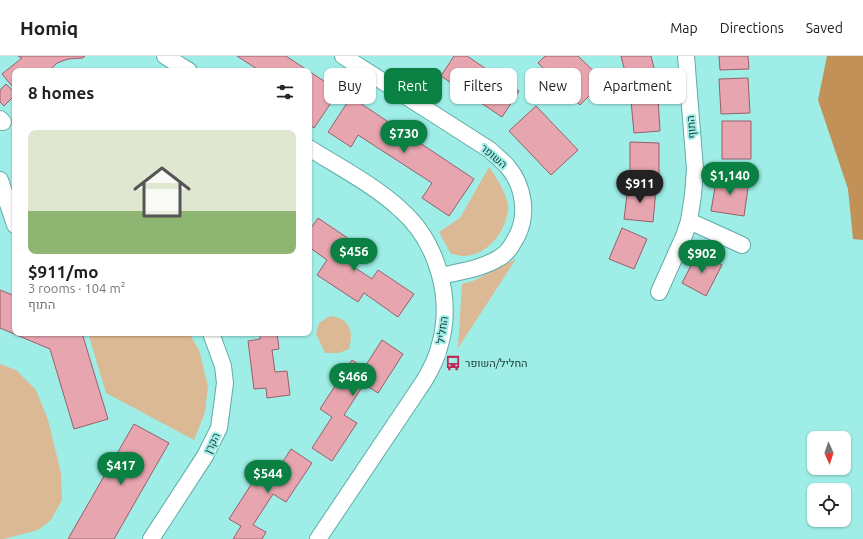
<!DOCTYPE html>
<meta charset="utf-8">
<style>
:root{--surface:#fff;--page:#f2f2f2;--text:#202124;--muted:#757577;--line:#e0e0e0;--accent:#0b8043}
body{margin:0;font-family:Ubuntu,Heebo,sans-serif;background:var(--page);color:var(--text);height:100vh;display:flex;flex-direction:column;font-size:15px;white-space:nowrap}
*{box-sizing:border-box;margin:0}
p{font-size:13px;color:var(--muted)}
.icon{flex:none;width:22px;height:22px;fill:none;stroke:currentColor;stroke-width:2;stroke-linecap:round;stroke-linejoin:round}
.map{position:relative;flex:1;overflow:hidden}
.sheet{position:absolute;left:12px;top:12px;width:300px;height:268px;display:flex;flex-direction:column;background:var(--surface);border-radius:8px;box-shadow:0 1px 3px #0004}
.sheet>*{flex:none}
.guide{position:absolute;left:324px;top:12px;width:380px;height:36px;display:flex;gap:8px}
.needle{width:26px;rotate:177deg}
.buttons{position:absolute;left:807px;top:375px;display:grid;gap:8px}
.buttons a{display:grid;place-items:center;width:44px;height:44px;border-radius:8px;background:var(--surface);box-shadow:0 1px 3px #0004;font-size:20px}
.price{position:absolute;translate:-50% -34px;padding:0 9px;border-radius:14px;background:var(--accent);color:#fff;font-size:13px;line-height:26px;filter:drop-shadow(0 1px 2px #0008)}
.price::after{content:'';position:absolute;left:50%;top:24px;width:12px;height:9px;margin-left:-6px;background:inherit;clip-path:polygon(0 0,100% 0,50% 100%)}
.price.on{background:#222;color:#fff}
ul{padding:0;list-style:none}
li{display:grid;align-content:center;gap:8px;height:212px;padding:0 16px}
li span{display:grid;place-items:center;height:124px;border-radius:8px;color:#555}
li>.icon{margin-inline-start:auto}
span .icon{width:72px;height:72px;fill:#fffc;stroke-width:1}
li b{font-size:17px}
h2{display:flex;justify-content:space-between;align-items:center;height:48px;padding:0 16px;font-size:17px}
.tag{padding:0 14px;border-radius:8px;background:var(--surface);box-shadow:0 1px 3px #0004;font-size:14px;line-height:36px}
.tag.on{background:var(--accent);color:#fff}
header{display:flex;align-items:center;gap:24px;box-sizing:border-box;height:56px;padding:0 20px;background:var(--surface);border-bottom:1px solid var(--line)}
header strong{font-size:19px}
nav{display:flex;gap:22px;margin-inline-start:auto;font-size:14px}
.map>svg:first-child{display:block}
.green{fill:#dbb994}
.forest{fill:#c29158}
.building{fill:#e6a5af;stroke:#9a5f69}
.lines{fill:none;stroke-linecap:round;stroke-linejoin:round}
.minor-casing{stroke:#5faca6;stroke-width:18}
.minor{stroke:#fff;stroke-width:16}
.labels{text-anchor:middle;dominant-baseline:central;stroke-width:4;stroke-linejoin:round;paint-order:stroke}
.street-label{font-size:11px;fill:#1a3b38;stroke:#9fede7}
.poi-label{font-size:11px;fill:#1a3b38;stroke:#9fede7;text-anchor:start}
</style>
<header>
<strong>Homiq</strong>
<nav><a>Map</a><a>Directions</a><a>Saved</a></nav>
</header>
<div class="map">
<svg width="863" height="483" viewBox="0 0 863 483">
<rect width="100%" height="100%" fill="#9fede7"/>
<path class="green" d="M489 111C496 120 509 142 508 153 506 176 487 200 463 200 459 200 455 198 451 198L439 176 460 162Z
M516 203 458 292 462 228 473 225Z
M330 260C350 262 354 275 349 293L339 297H325L316 278 319 267Z
M88 277H189L199 294 208 330 205 356 194 384 106 337Z
M0 308 16 314 36 334 48 364 61 417 62 444 51 464 38 474 4 483H0Z"/>
<path class="forest" d="M827 0H863V184L853 183 848 133 818 44Z"/>
<path class="building" d="M18 0H85L83 2 68 3 57 7 49 15H15V27L12 30 2 18 22 2Z
M237 0H286L339 35 314 72 309 68V15H260Z
M454 0H467L519 35 502 61 441 20Z
M545 0H578L604 25 580 49 538 7Z
M621 0H651L659 32 631 39Z
M719 0H748L749 13 720 14Z
M748 22 750 57 721 58 719 23Z
M6 28 15 37V39L4 50 0 46V34Z
M351 41 474 123 449 160 422 142 432 127 358 79 351 91 328 76Z
M658 43 660 75 634 77 631 45Z
M536 50 578 94 551 119 509 75Z
M722 65H751V103H722Z
M630 86 659 87V121L630 120Z
M717 120 749 125 744 160 711 155Z
M628 130 656 133 653 166 624 163Z
M318 162 352 185 340 202 372 223 378 214 414 238 398 261 364 237 358 246 317 219 327 204 309 191V175Z
M622 172 647 183 634 213 609 203Z
M698 196 722 209 706 240 682 227Z
M0 234 15 240V277H82L108 363 74 373 50 293 0 272Z
M260 277H277L279 293 272 294 275 316 287 315 290 339 267 342 266 332 254 333 248 285 260 283Z
M382 284 403 298 378 337 364 328 344 359 357 367 332 405 312 392 332 361 320 353 352 304 364 312Z
M134 368 169 387 114 483H68Z
M291 393 312 407 286 446 273 438 253 469 266 476 262 483H233L241 470 229 463 261 413 273 421Z"/>
<g class="lines">
<defs>
<path id="minor" d="M165 0 189 15
M343 0 490 94C496 100 503 105 508 111 524 130 528 159 517 180 512 189 508 197 499 202 481 213 461 215 441 220
M0 63 3 66
M309 92C339 111 374 129 400 153 438 186 454 244 439 292 436 304 430 315 424 325L318 483
M0 124 15 169
M689 165 742 189
M659 236 684 180 689 165 693 139 695 113 686 0
M151 483 205 400 219 372 225 327 223 310 211 277"/>
</defs>
<use href="#minor" class="minor-casing"/>
<use href="#minor" class="minor"/>
</g>
<defs>
<symbol id="bus-bare" viewBox="-9 -9 18 18"><path d="M-5-6H5V4H4V6H2V4H-2V6H-4V4H-5ZM-3.5-4V0h7V-4ZM-3.5 1.2v1.5H-2V1.2ZM2 1.2v1.5H3.5V1.2Z" fill="#bd2d57" stroke="#9fede7" stroke-width="2.5" paint-order="stroke"/></symbol>
</defs>
<g fill-rule="evenodd">
<use href="#bus-bare" x="442" y="296" width="22" height="22"/>
</g>
<g class="labels">
<g class="street-label">
<text transform="translate(691 71) rotate(-95)">התוף</text>
<text transform="translate(494 100) rotate(40)">השופר</text>
<text transform="translate(442 274) rotate(-82)">החליל</text>
<text transform="translate(212 387) rotate(-64)">הקרן</text>
</g>
<g class="poi-label">
<text x="465" y="307">החליל/השופר</text>
</g>
</g>
</svg>
<div class="buttons">
<a><svg class="needle" viewBox="-14 -14 28 28"><path d="M0-13l5 13h-10z" fill="#e53935"/><path d="M0 13l5-13h-10z" fill="#757577"/></svg></a>
<a><svg class="icon" aria-label="locate" viewBox="0 0 24 24"><circle cx="12" cy="12" r="6"/><path d="M12 2v4M12 18v4M2 12h4M18 12h4"/></svg></a>
</div>
<b class="price" style="left:404px;top:98px">$730</b>
<b class="price" style="left:730px;top:140px">$1,140</b>
<b class="price on" style="left:640px;top:148px">$911</b>
<b class="price" style="left:354px;top:216px">$456</b>
<b class="price" style="left:702px;top:218px">$902</b>
<b class="price" style="left:353px;top:341px">$466</b>
<b class="price" style="left:121px;top:430px">$417</b>
<b class="price" style="left:268px;top:438px">$544</b>
<div class="guide">
<a class="tag">Buy</a>
<a class="tag on">Rent</a>
<a class="tag">Filters</a>
<a class="tag">New</a>
<a class="tag">Apartment</a>
</div>
<section class="sheet">
<h2>8 homes<svg class="icon" aria-label="filters" viewBox="0 0 24 24"><path d="M4 7h16M4 17h16"/><circle cx="9" cy="7" r="2"/><circle cx="15" cy="17" r="2"/></svg></h2>
<ul>
<li><span style="background:linear-gradient(#dfe7d0 65%,#8fb573 0)"><svg class="icon" aria-label="home" viewBox="0 0 24 24"><path d="M3 11l9-7 9 7M6 9v11h12V9"/></svg></span><div><b>$911/mo</b><p>3 rooms · 104 m²</p><p>התוף</p></div></li>
</ul>
</section>
</div>
